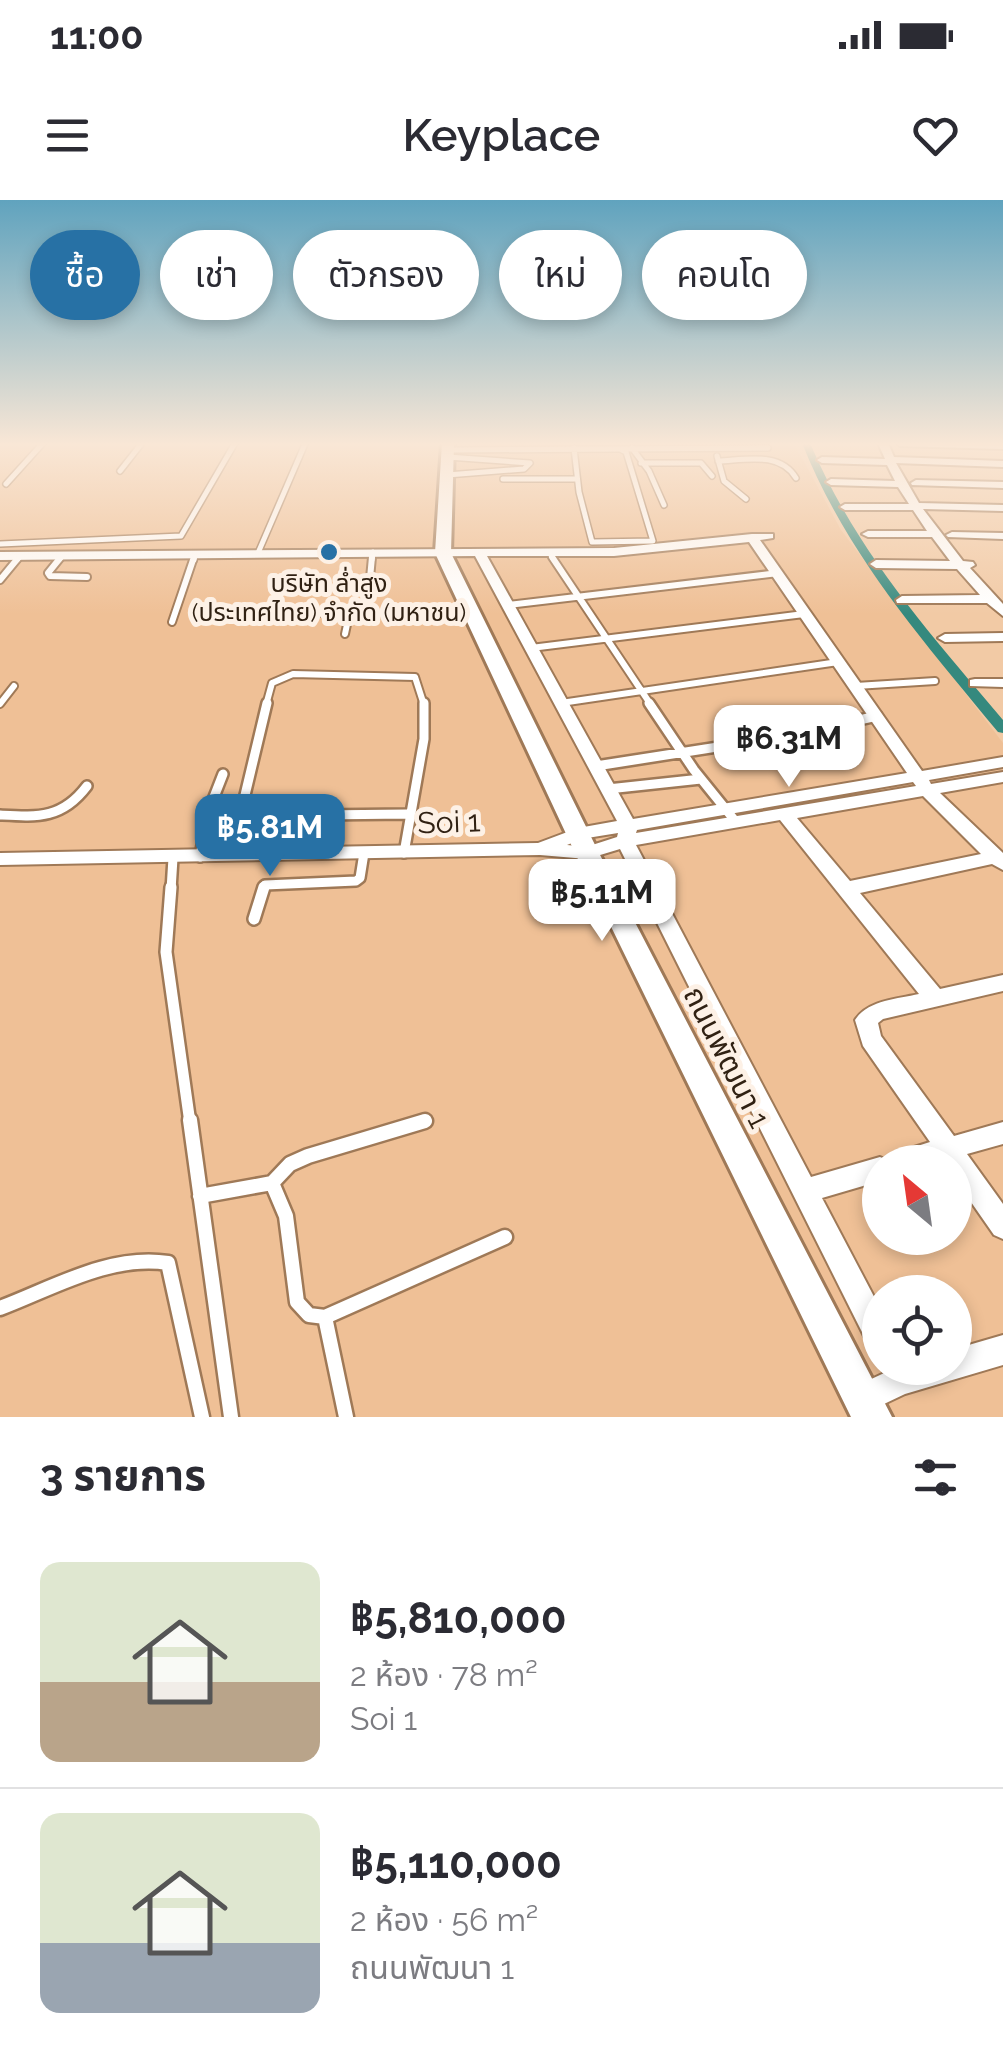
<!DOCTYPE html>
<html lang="th">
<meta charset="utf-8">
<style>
:root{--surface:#fff;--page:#f7f7f7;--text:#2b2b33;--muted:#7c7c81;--line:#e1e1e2;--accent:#2771a5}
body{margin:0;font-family:Raleway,"Noto Sans Thai",sans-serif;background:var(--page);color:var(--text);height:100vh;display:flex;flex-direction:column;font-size:38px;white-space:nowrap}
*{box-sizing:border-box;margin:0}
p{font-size:32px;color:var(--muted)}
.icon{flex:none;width:55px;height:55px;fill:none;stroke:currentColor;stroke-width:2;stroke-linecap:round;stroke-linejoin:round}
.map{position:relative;height:1217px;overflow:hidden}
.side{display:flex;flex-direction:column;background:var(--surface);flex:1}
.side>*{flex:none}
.banner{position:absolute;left:30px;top:30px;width:945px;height:90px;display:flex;gap:20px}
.needle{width:65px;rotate:331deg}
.controls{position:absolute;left:862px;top:945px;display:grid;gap:20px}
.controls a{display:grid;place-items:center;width:110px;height:110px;border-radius:50%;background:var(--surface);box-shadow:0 5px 15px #0003;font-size:50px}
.price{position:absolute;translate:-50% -85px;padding:0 22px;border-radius:20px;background:#fff;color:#222;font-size:32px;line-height:65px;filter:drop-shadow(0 2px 5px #0008)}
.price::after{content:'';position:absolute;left:50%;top:60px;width:30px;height:22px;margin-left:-15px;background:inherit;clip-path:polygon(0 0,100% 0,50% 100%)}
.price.selected{background:var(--accent);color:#fff}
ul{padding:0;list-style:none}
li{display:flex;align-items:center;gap:30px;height:250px;padding:0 40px}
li+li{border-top:2px solid var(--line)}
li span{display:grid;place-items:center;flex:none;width:280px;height:200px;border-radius:20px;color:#555}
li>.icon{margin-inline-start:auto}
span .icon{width:120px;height:120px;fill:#fffc;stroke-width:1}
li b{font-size:42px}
h2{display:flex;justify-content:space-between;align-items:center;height:120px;padding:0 40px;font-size:42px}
.pill{padding:0 35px;border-radius:45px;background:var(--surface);box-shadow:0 5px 15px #0003;font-size:35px;line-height:90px}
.pill.selected{background:var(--accent);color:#fff}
.status{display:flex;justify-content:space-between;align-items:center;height:70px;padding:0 50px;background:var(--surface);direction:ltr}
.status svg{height:28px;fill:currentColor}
header{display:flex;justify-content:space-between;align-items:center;height:130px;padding:0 40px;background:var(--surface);font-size:45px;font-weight:600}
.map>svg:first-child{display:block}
.built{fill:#efc096;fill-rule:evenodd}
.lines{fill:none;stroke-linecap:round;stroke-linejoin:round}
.canal{fill:#35897e;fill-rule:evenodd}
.lane-far4-casing{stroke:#9f7957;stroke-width:8}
.lane-far3-casing{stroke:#9f7957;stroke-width:10}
.lane-far2-casing{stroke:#9f7957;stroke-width:14}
.lane-far1-casing{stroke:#9f7957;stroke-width:16}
.lane-casing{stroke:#9f7957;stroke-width:19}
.street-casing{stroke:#9f7957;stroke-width:4}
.secondary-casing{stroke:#9f7957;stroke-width:6}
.lane-far4{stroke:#fff;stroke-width:5}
.lane-far3{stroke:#fff;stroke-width:6}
.lane-far2{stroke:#fff;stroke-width:9}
.lane-far1{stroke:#fff;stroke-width:11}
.lane{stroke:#fff;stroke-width:14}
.street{fill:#fff;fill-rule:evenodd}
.secondary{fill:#fff;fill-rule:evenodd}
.poi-dot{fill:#2771a5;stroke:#fdf1e6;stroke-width:4}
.labels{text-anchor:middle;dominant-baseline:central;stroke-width:10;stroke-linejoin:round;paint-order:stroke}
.far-poi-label{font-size:25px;fill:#302113;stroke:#fdf1e6}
.street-label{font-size:30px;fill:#302113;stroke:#fdf1e6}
</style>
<div class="status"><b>11:00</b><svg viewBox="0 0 49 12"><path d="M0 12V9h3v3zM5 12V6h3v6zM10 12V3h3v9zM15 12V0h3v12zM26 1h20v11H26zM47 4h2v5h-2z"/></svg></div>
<header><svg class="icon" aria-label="menu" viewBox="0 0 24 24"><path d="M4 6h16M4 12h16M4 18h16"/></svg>Keyplace<svg class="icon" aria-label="heart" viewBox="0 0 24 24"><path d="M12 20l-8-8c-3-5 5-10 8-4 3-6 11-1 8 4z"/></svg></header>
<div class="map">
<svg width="1003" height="1217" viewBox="0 0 1003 1217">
<rect width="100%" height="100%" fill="#f2caa5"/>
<path class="built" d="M0 243H794L841 330 1003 543V1217H0ZM880 962H955V1038H880ZM880 1092H955V1168H880Z"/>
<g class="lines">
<path class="canal" d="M802 243H810C857 353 928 431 1003 520V533L998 532C922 439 848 357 802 243Z"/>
<defs>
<path id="lane-far4" d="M574 248 579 292 592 342 653 341 626 252 620 249
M632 248 649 271 664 305
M448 250 768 248
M717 256 724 281 746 299
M718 261C745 260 780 251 796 278
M641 263H701L712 276
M120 271 142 243
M447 275 524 269 530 263 448 257
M503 279H577
M6 284 43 243
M0 344 181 336 235 243
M549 352 554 360
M258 353 305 244
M17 360 20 356
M59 360 62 356
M194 360 195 354
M372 360 373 352"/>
<path id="lane-far3" d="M61 357 48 373 50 376 87 377
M552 357 651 505
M0 380 19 357
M508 405 778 373
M306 413H353
M172 422 194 357
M345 434 349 415 367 410 372 357
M531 448 804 414
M856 486 935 481
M561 503 838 462
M0 504 14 486
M266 505 272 483 293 474 415 477 424 505"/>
<path id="lane-far2" d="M267 503 240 616 407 614
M649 503 694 570 736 622
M596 566 788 536 877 516
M608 589 701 579
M0 615C38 617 62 619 87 586
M404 653 424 539V503
M200 657 207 615 223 574
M171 690 173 658
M263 690 265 685 356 681 360 678 364 653"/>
<path id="lane-far1" d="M171 687 166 752 190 923
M254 719 264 687
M418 923 425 921"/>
<path id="lane" d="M190 920 231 1217
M272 983 290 964 308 956 425 921
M200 996 272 983 286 1016 297 1102 309 1115 325 1117 505 1037
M0 1108C53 1088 110 1054 168 1063L202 1217
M325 1117 346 1217"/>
<path id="street" d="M878 243H888L894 257 1003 261V267L896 263 919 303 1003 305V311L923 309 963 361 973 362 975 365 970 368 1003 404V416L987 403H897L896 400 902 396 980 395 957 369 876 368 870 364 876 360 950 361 932 337H868L862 334 868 331H927L913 310H845L840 307 845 304H909L898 287 831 285 826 282 831 279 895 281 887 265 822 263 817 260 822 257 885 259Z
M896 243H1003V249L900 246Z
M916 280 1003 282V288L912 285 911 283Z
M952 332 1003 333V339L948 337 946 335Z
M752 334H773V338L760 340 922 571 1003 557V567L929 580 931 584 1003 572V582L940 593 1003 653V670L992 664 860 693 940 789 1003 775V791L883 819 878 823 881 836 954 936 1003 922V944L967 954 1003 1004V1039L994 1035 955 979V962H880V981L822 998 880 1108V1153L870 1148 620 649 587 659 540 655 0 665V653L538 643 578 628 617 621 475 356 0 360V352L614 348ZM749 342 907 573 633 619 487 356H614ZM913 582 916 586 636 633 637 630ZM923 596 981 654 850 681 797 618ZM780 620 919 794C897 799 868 800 855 820L863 846 930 942 892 954 889 961 880 957 811 977 636 645ZM618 633 617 637 586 647 567 645 581 639Z
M1003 433V441L945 442 938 438 945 434Z
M975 479H1003V487L970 486V480Z
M1003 1135V1165L905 1194 863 1214 852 1210 848 1199 852 1188 895 1168H955V1149Z"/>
<path id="secondary" d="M442 243H454L451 353 599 653 892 1217H851L575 653 435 353Z"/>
</defs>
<use href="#lane-far4" class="lane-far4-casing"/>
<use href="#lane-far3" class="lane-far3-casing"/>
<use href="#lane-far2" class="lane-far2-casing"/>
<use href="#lane-far1" class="lane-far1-casing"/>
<use href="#lane" class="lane-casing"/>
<use href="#street" class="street-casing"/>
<use href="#secondary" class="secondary-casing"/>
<use href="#lane-far4" class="lane-far4"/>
<use href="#lane-far3" class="lane-far3"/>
<use href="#lane-far2" class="lane-far2"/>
<use href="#lane-far1" class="lane-far1"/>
<use href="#lane" class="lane"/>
<use href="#street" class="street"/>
<use href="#secondary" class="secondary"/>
</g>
<linearGradient id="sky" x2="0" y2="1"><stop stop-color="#60a3be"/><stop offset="0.59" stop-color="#f9e7d6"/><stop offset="1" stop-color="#f9e7d6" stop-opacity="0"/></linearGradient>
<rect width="1003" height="414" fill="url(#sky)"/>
<circle class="poi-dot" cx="329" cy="352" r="10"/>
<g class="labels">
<g class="far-poi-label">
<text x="329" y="383">บริษัท ล่ำสูง<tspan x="329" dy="29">(ประเทศไทย) จำกัด (มหาชน)</tspan></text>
</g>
<g class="street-label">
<text transform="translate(449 622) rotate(-2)">Soi 1</text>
<text transform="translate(727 857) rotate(63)">ถนนพัฒนา 1</text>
</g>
</g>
</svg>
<div class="controls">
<a><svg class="needle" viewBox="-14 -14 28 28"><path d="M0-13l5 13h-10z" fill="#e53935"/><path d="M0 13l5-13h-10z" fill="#7c7c81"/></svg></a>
<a><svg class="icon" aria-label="locate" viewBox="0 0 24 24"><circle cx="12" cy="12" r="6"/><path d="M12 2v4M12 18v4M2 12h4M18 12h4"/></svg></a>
</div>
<b class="price" style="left:789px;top:590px">฿6.31M</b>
<b class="price selected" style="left:270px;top:679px">฿5.81M</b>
<b class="price" style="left:602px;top:744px">฿5.11M</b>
<div class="banner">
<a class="pill selected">ซื้อ</a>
<a class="pill">เช่า</a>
<a class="pill">ตัวกรอง</a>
<a class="pill">ใหม่</a>
<a class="pill">คอนโด</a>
</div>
</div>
<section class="side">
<h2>3 รายการ<svg class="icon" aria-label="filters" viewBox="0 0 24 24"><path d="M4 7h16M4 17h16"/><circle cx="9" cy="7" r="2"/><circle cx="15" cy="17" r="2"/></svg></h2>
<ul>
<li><span style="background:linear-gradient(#dfe7d0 60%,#b9a48a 0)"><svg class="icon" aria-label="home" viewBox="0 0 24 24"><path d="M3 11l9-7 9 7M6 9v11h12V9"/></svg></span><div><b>฿5,810,000</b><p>2 ห้อง · 78 m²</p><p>Soi 1</p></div></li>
<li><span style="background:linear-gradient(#dfe7d0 65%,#9aa5b1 0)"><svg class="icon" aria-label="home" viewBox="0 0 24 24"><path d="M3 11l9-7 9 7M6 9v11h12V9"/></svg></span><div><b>฿5,110,000</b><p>2 ห้อง · 56 m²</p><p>ถนนพัฒนา 1</p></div></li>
</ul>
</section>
